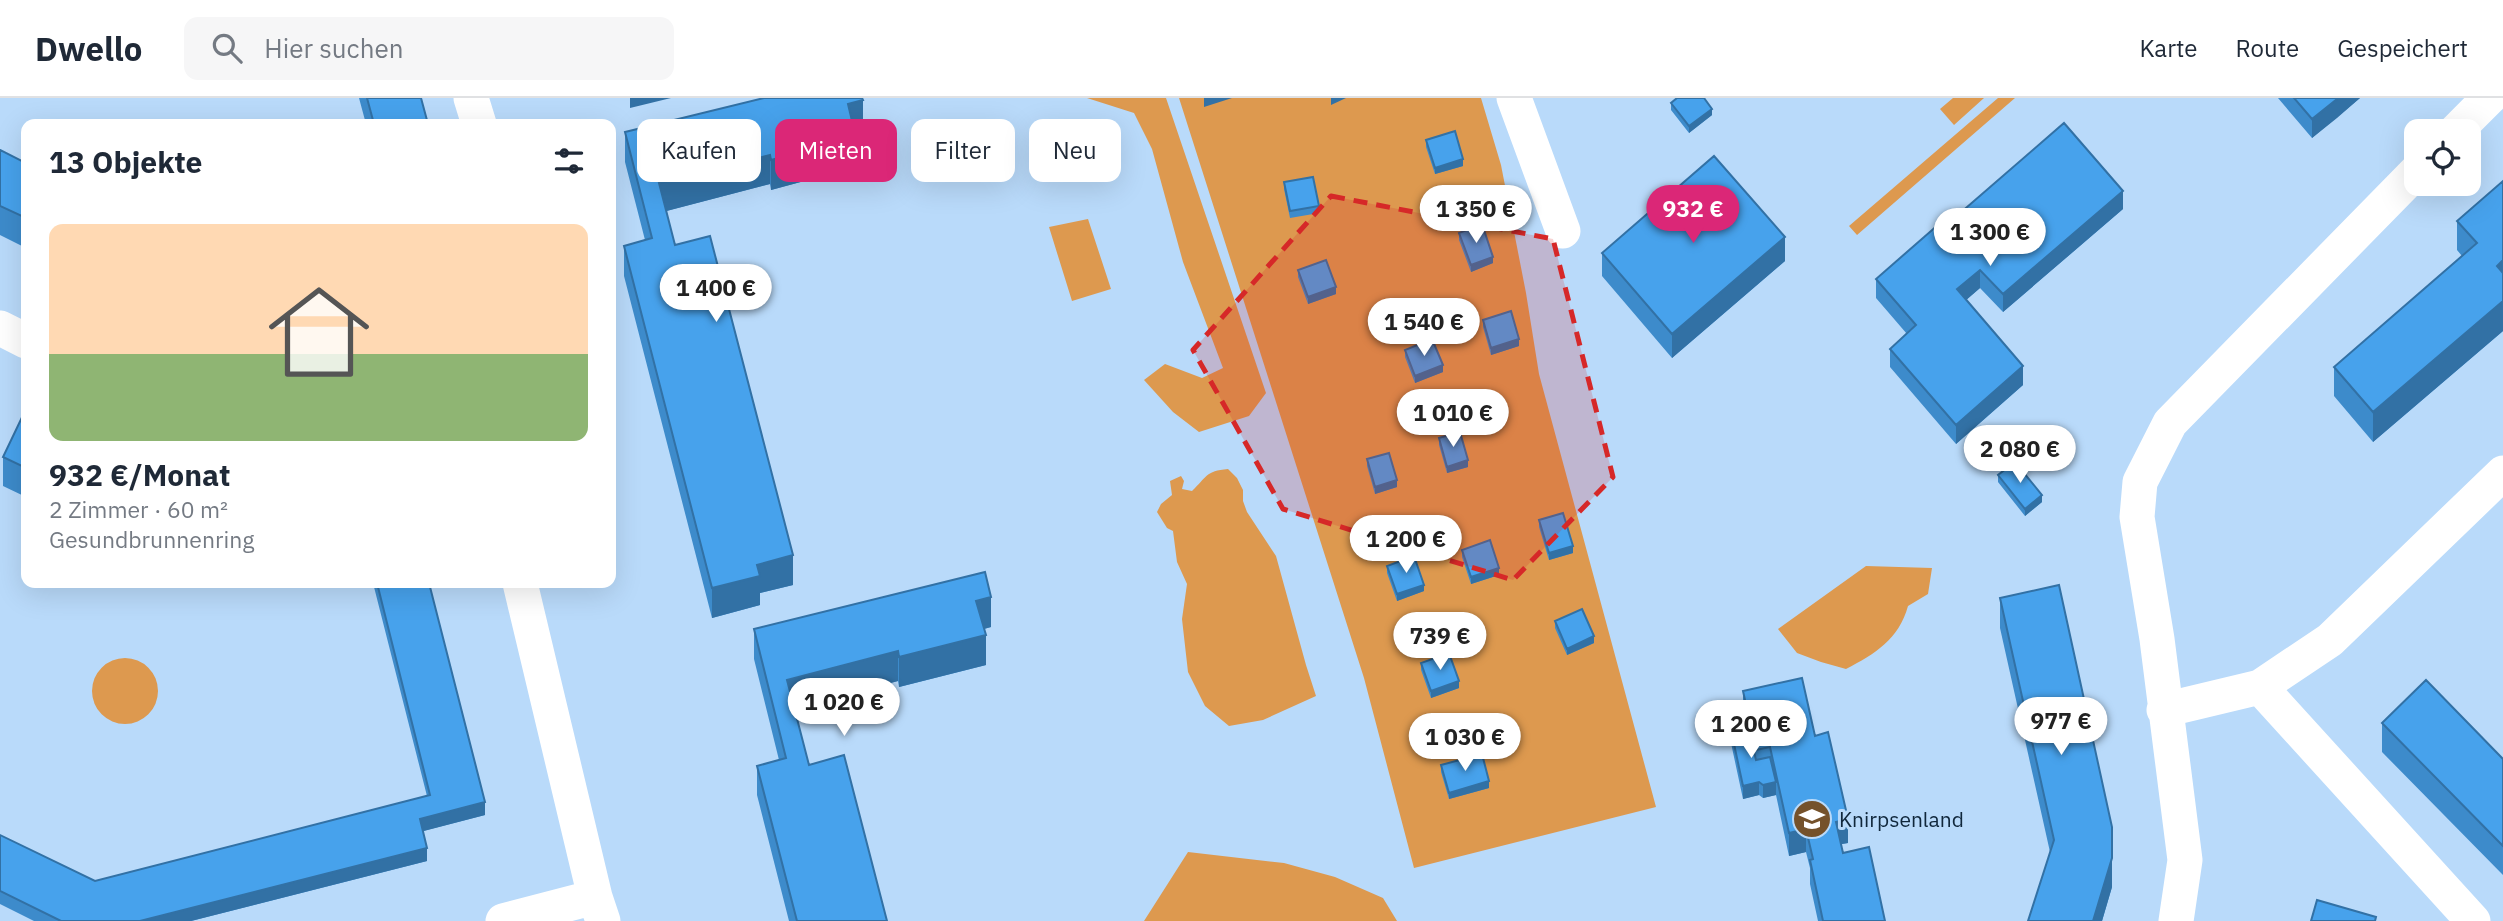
<!DOCTYPE html>
<html lang="de">
<meta charset="utf-8">
<style>
:root{--surface:#fff;--page:#f6f6f7;--text:#1f2937;--muted:#747a83;--line:#e0e1e3;--accent:#db2777}
body{margin:0;font-family:"IBM Plex Sans",sans-serif;background:var(--page);color:var(--text);height:100vh;display:flex;flex-direction:column;font-size:26px;white-space:nowrap}
*{box-sizing:border-box;margin:0}
p{font-size:23px;color:var(--muted)}
.icon{flex:none;width:38px;height:38px;fill:none;stroke:currentColor;stroke-width:2;stroke-linecap:round;stroke-linejoin:round}
.map{position:relative;flex:1;overflow:hidden}
.drawer{position:absolute;left:21px;top:21px;width:595px;height:469px;display:flex;flex-direction:column;background:var(--surface);border-radius:14px;box-shadow:0 7px 28px #0002}
.drawer>*{flex:none}
.banner{position:absolute;left:637px;top:21px;width:665px;height:63px;display:flex;gap:14px}
.fabs{position:absolute;left:2404px;top:21px;display:grid;gap:14px}
.fabs a{display:grid;place-items:center;width:77px;height:77px;border-radius:14px;background:var(--surface);box-shadow:0 7px 28px #0002;font-size:35px}
.price{position:absolute;translate:-50% -60px;padding:0 16px;border-radius:24px;background:#fff;color:#222;font-size:23px;line-height:46px;filter:drop-shadow(0 2px 4px #0008)}
.price::after{content:'';position:absolute;left:50%;top:42px;width:21px;height:16px;margin-left:-10px;background:inherit;clip-path:polygon(0 0,100% 0,50% 100%)}
.price.active{background:var(--accent);color:#fff}
ul{padding:0;list-style:none}
li{display:grid;align-content:center;gap:14px;height:371px;padding:0 28px}
li span{display:grid;place-items:center;height:217px;border-radius:14px;color:#555}
li>.icon{margin-inline-start:auto}
span .icon{width:126px;height:126px;fill:#fffc;stroke-width:1}
li b{font-size:30px}
h2{display:flex;justify-content:space-between;align-items:center;height:84px;padding:0 28px;font-size:30px}
.pill{padding:0 24px;border-radius:14px;background:var(--surface);box-shadow:0 7px 28px #0002;font-size:24px;line-height:63px}
.pill.active{background:var(--accent);color:#fff}
header{display:flex;align-items:center;gap:42px;box-sizing:border-box;height:98px;padding:0 35px;background:var(--surface);border-bottom:2px solid var(--line)}
header strong{font-size:33px}
nav{display:flex;gap:38px;margin-inline-start:auto;font-size:24px}
.search{width:490px;height:63px;background:var(--page);display:flex;align-items:center;gap:18px;box-sizing:border-box;padding:0 24px;border-radius:14px;color:var(--muted);font-size:26px}
.map>svg:first-child{display:block}
.green{fill:#dd994f}
.lines{fill:none;stroke-linecap:round;stroke-linejoin:round}
.street{stroke:#fff;stroke-width:35}
.wall{fill:#3d8bcb}
.shaded-wall{fill:#3271a5}
.building{fill:#47a2ec;stroke:#3271a5;stroke-width:2}
.marked{fill:#d62828;fill-opacity:0.2;stroke:#d62828;stroke-width:5;stroke-dasharray:14 9;stroke-linejoin:round}
.labels{text-anchor:middle;dominant-baseline:central;stroke-width:6;stroke-linejoin:round;paint-order:stroke}
.poi-label{font-size:21px;fill:#10273b;stroke:#b9dafa;text-anchor:start}
</style>
<header>
<strong>Dwello</strong>
<div class="search"><svg class="icon" aria-label="search" viewBox="0 0 24 24"><circle cx="10" cy="10" r="6"/><path d="M15 15l6 6"/></svg>Hier suchen</div>
<nav><a>Karte</a><a>Route</a><a>Gespeichert</a></nav>
</header>
<div class="map">
<svg width="2503" height="823" viewBox="0 0 2503 823">
<rect width="100%" height="100%" fill="#b9dafa"/>
<path class="green" d="M1087 0H1166L1266 295 1249 318 1199 334 1173 314 1144 282 1165 266 1202 280 1223 270 1183 164 1152 51 1134 15Z
M1179 0H1481L1501 67 1526 195 1539 276 1656 709 1414 770 1364 580Z
M1953 0H1984L1954 27 1940 11Z
M1998 0H2015L1857 137 1849 128Z
M1088 121 1111 191 1072 203 1049 129Z
M1228 371 1237 380 1243 392V403L1247 414 1276 458 1306 567 1316 598 1263 622 1229 628 1205 608 1188 574 1182 521 1187 486 1177 464 1173 433 1167 430 1157 414 1161 406 1172 397 1170 383 1181 378 1184 383 1182 391 1192 393C1207 379 1205 373 1228 371Z
M1866 468 1932 470 1928 496 1908 508C1899 541 1875 556 1846 571L1821 564 1797 555 1778 531Z
M92 593a33 33 0 1 1 66 0a33 33 0 1 1-66 0Z
M1188 754 1284 765 1335 779 1383 800 1397 823H1144Z"/>
<g class="lines">
<path class="street" d="M471 0 479 26
M1514 0 1563 133
M2456 33 2489 0
M0 230 26 243
M520 485 595 799 603 823
M2260 589 2330 542 2503 375
M2164 612 2260 589 2473 823
M503 823 595 799
M2176 823 2185 762 2157 541 2137 419 2140 384 2170 325 2417 73"/>
</g>
<path class="wall" d="M359 0H421L428 26H366Z
M2278 0H2360L2312 40Z
M1671 5 1712 17 1689 35 1671 12Z
M863 32 855 34 856 69 771 92 770 86 666 113 675 147 793 487 760 495V507L712 520 624 178V148L645 142 625 64V34Z
M1426 42 1463 68 1435 76 1426 49Z
M0 52 26 65V150L0 137Z
M2503 83V233L2373 344 2334 298V269L2462 158 2457 152V123Z
M1284 84 1319 108V115L1290 120 1284 91Z
M2123 111 2003 214 1980 190 1966 202 2023 287 1956 346 1890 269V251L1907 236 1876 200V181L1942 131Z
M1459 135 1493 165 1471 174 1459 142Z
M1602 155 1785 163 1672 260 1602 178Z
M1298 172 1336 196 1308 206 1298 179Z
M1483 222 1519 248 1491 257 1483 229Z
M1405 252 1443 274 1415 285 1405 259Z
M26 314V399L3 388V359Z
M1439 340 1468 369 1447 375 1439 347Z
M1367 361 1397 389 1375 396 1367 368Z
M1998 377 2042 404 2025 418 1998 384Z
M1539 422 1573 455 1549 462 1539 429Z
M1462 452 1499 477 1471 486 1462 459Z
M1387 468 1424 493 1397 503 1387 475Z
M373 485H429L485 717 423 733 427 763 191 823H34L0 806V737L95 783 427 698Z
M2000 500 2112 789 2102 823H2028L2050 754 2000 530Z
M1555 523 1594 545 1567 557 1555 530Z
M991 529 984 531 986 567 899 589 898 583 794 610 809 667 887 823H789L757 697V668L779 662 754 561V531Z
M1421 565 1459 590 1431 600 1421 572Z
M1743 593 1815 638 1848 745 1841 746 1843 755 1885 823H1818L1810 786V770L1806 754 1789 758 1776 697 1763 700 1759 697 1743 701 1731 645V632L1746 629 1743 616Z
M2382 625 2503 661V777L2382 654Z
M1441 667 1489 690 1449 701 1441 674Z"/>
<path class="shaded-wall" d="M630 0H671L630 10Z
M1204 0H1232L1204 9Z
M1331 0H1346L1331 7Z
M2337 0H2360L2337 20Z
M2337 1V20L2312 40V21Z
M863 2V32L848 36V6Z
M1712 11V17L1689 35V28Z
M856 40V69L771 92V62Z
M770 57V86L659 115V85Z
M1463 61V68L1435 76V70Z
M2123 93V111L2003 214V196Z
M1785 139V163L1672 260V236Z
M1493 159V165L1471 174V167Z
M2503 162V192L2497 168Z
M1980 172V190L1957 210V191Z
M1336 189V196L1308 206V199Z
M2503 203V233L2373 344V314Z
M1519 241V248L1491 257V250Z
M1443 267V274L1415 285V278Z
M2023 268V287L1956 346V327Z
M1468 362V369L1447 375V369Z
M1397 382V389L1375 396V389Z
M2042 397V404L2025 418V411Z
M1573 448V455L1549 462V455Z
M793 457V487L760 495V507L712 520V490L757 467Z
M1499 470V477L1471 486V479Z
M1424 487V493L1397 503V496Z
M991 499V529L976 533V503Z
M986 537V567L899 589V559Z
M1594 538V545L1567 557V551Z
M898 553V583L787 612V582Z
M1459 583V590L1431 600V593Z
M1489 683V690L1449 701V695Z
M1759 684V697L1743 701V688Z
M1776 684V697L1763 700V687Z
M485 704V717L420 734V721Z
M1848 721V745L1836 747V724Z
M2112 729V789L2102 823H2093Z
M1806 731V754L1789 758V735Z
M427 750V763L191 823H140Z"/>
<path class="building" d="M367 0H421L428 26H374Z
M764 0H862L863 2 848 6 856 40 771 62 770 57 659 85 675 147 710 138 793 457 757 467 760 478 712 490 624 148 652 140 625 34Z
M1677 0H1704L1712 11 1689 28 1671 5Z
M2294 0H2337V1L2312 21Z
M2064 25 2123 93 2003 196 1980 172 1957 191 2023 268 1956 327 1890 251 1916 227 1876 181 1939 126 1942 131 1944 129Z
M1455 33 1463 61 1435 70 1426 42Z
M0 52 26 65V120L0 108Z
M1714 58 1785 139 1672 236 1602 155Z
M1313 79 1319 108 1290 113 1284 84Z
M2503 83V162L2497 168 2503 175V203L2373 314 2334 269 2477 145 2457 123Z
M1482 126 1493 159 1471 167 1459 135Z
M1326 162 1336 189 1308 199 1298 172Z
M1511 213 1519 241 1491 250 1483 222Z
M1432 241 1443 267 1415 278 1405 252Z
M25 313 26 314V370L3 359Z
M1460 334 1468 362 1447 369 1439 340Z
M1389 355 1397 382 1375 389 1367 361Z
M2015 364 2042 397 2025 411 1998 377Z
M1563 415 1573 448 1549 455 1539 422Z
M1490 442 1499 470 1471 479 1462 452Z
M1414 458 1424 487 1397 496 1387 468Z
M985 474 991 499 976 503 986 537 899 559 898 553 787 582 809 667 844 657 887 823H797L757 668 786 660 754 531Z
M377 485H429L485 704 420 721 427 750 140 823H61L0 793V737L95 783 430 697Z
M2059 487 2112 729V760L2093 823H2028L2054 742 2000 500Z
M1582 511 1594 538 1567 551 1555 523Z
M1449 555 1459 583 1431 593 1421 565Z
M1802 580 1815 638 1828 634 1848 721 1836 724 1843 755 1869 749 1885 823H1823L1810 762 1813 761 1806 731 1789 735 1770 649 1756 652 1743 593Z
M2426 582 2503 661V748L2382 625Z
M1748 628 1756 662 1770 659 1776 684 1763 687 1759 684 1743 688 1731 632Z
M1482 656 1489 683 1449 695 1441 667Z
M2317 802 2376 819 2375 823H2311Z"/>
<path class="marked" d="M1331 98 1553 141 1613 379 1513 482 1283 411 1193 252Z"/>
<defs>
<symbol id="school-disc" viewBox="-11 -11 22 22"><circle r="9.5" fill="#75522b" stroke="#b9dafa"/><path d="M0-5L7-2L0 1L-7-2ZM-4 1L0 2.5L4 1V4Q0 6-4 4Z" fill="#fff"/></symbol>
</defs>
<g fill-rule="evenodd">
<use href="#school-disc" x="1790" y="699" width="44" height="44"/>
</g>
<g class="labels">
<g class="poi-label">
<text x="1839" y="721">Knirpsenland</text>
</g>
</g>
</svg>
<div class="fabs">
<a><svg class="icon" aria-label="locate" viewBox="0 0 24 24"><circle cx="12" cy="12" r="6"/><path d="M12 2v4M12 18v4M2 12h4M18 12h4"/></svg></a>
</div>
<b class="price" style="left:1476px;top:147px">1 350 €</b>
<b class="price active" style="left:1693px;top:147px">932 €</b>
<b class="price" style="left:1990px;top:170px">1 300 €</b>
<b class="price" style="left:716px;top:226px">1 400 €</b>
<b class="price" style="left:1424px;top:260px">1 540 €</b>
<b class="price" style="left:1453px;top:351px">1 010 €</b>
<b class="price" style="left:2020px;top:387px">2 080 €</b>
<b class="price" style="left:1406px;top:477px">1 200 €</b>
<b class="price" style="left:1440px;top:574px">739 €</b>
<b class="price" style="left:844px;top:640px">1 020 €</b>
<b class="price" style="left:2061px;top:659px">977 €</b>
<b class="price" style="left:1751px;top:662px">1 200 €</b>
<b class="price" style="left:1465px;top:675px">1 030 €</b>
<div class="banner">
<a class="pill">Kaufen</a>
<a class="pill active">Mieten</a>
<a class="pill">Filter</a>
<a class="pill">Neu</a>
</div>
<section class="drawer">
<h2>13 Objekte<svg class="icon" aria-label="filters" viewBox="0 0 24 24"><path d="M4 7h16M4 17h16"/><circle cx="9" cy="7" r="2"/><circle cx="15" cy="17" r="2"/></svg></h2>
<ul>
<li><span style="background:linear-gradient(#ffd9b3 60%,#8fb573 0)"><svg class="icon" aria-label="home" viewBox="0 0 24 24"><path d="M3 11l9-7 9 7M6 9v11h12V9"/></svg></span><div><b>932 €/Monat</b><p>2 Zimmer · 60 m²</p><p>Gesundbrunnenring</p></div></li>
</ul>
</section>
</div>
